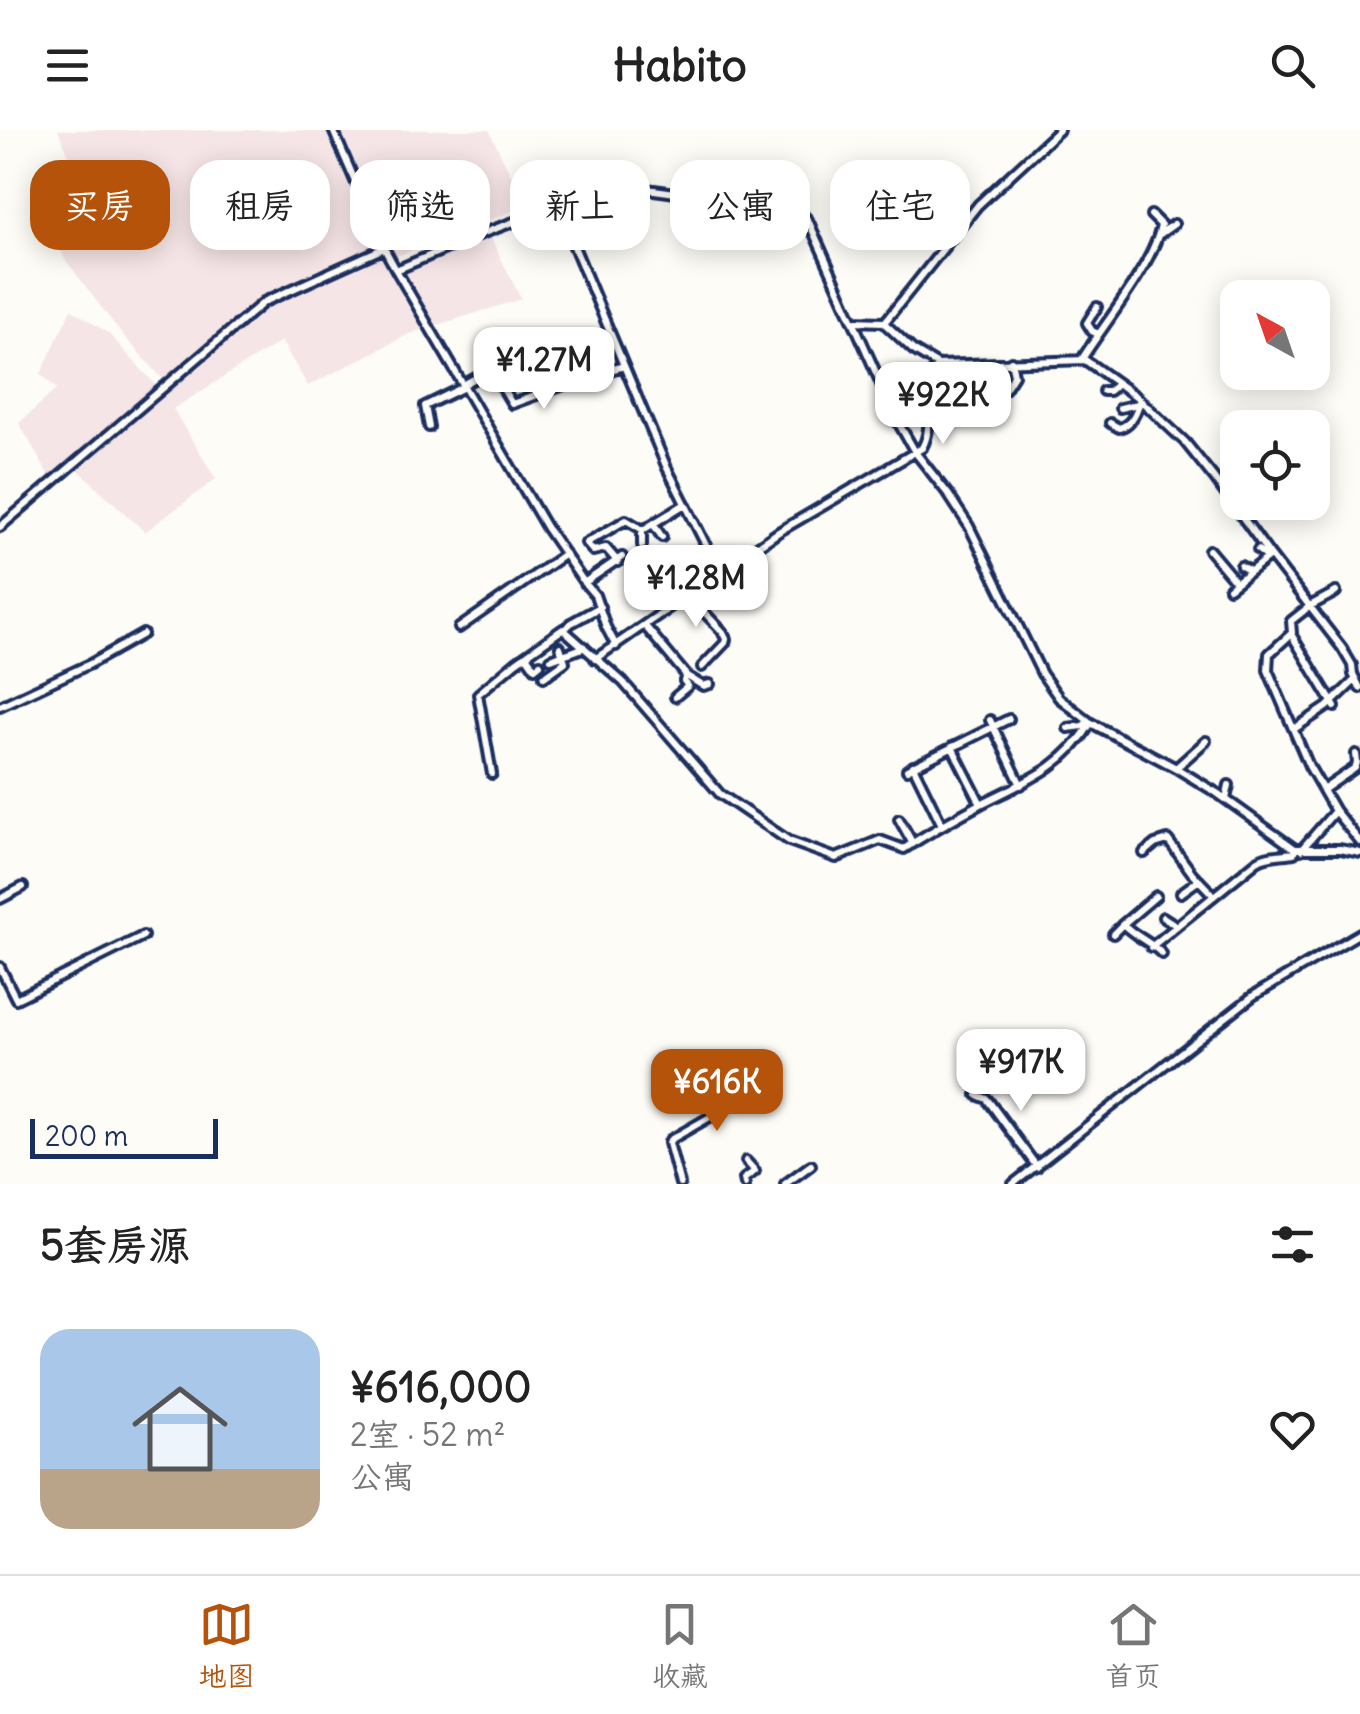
<!DOCTYPE html>
<html lang="zh">
<meta charset="utf-8">
<style>
:root{--surface:#fff;--page:#f6f6f6;--text:#222;--muted:#767676;--line:#e0e0e0;--accent:#b45309}
body{margin:0;font-family:Delius,"LXGW WenKai TC",sans-serif;background:var(--page);color:var(--text);height:100vh;display:flex;flex-direction:column;font-size:38px;white-space:nowrap}
*{box-sizing:border-box;margin:0}
p{font-size:32px;color:var(--muted)}
.icon{flex:none;width:55px;height:55px;fill:none;stroke:currentColor;stroke-width:2;stroke-linecap:round;stroke-linejoin:round}
.map{position:relative;height:1054px;overflow:hidden}
.details{display:flex;flex-direction:column;background:var(--surface);flex:1}
.details>*{flex:none}
.top-card{position:absolute;left:30px;top:30px;width:1300px;height:90px;display:flex;gap:20px}
.needle{width:65px;rotate:320deg}
.tools{position:absolute;left:1220px;top:150px;display:grid;gap:20px}
.tools a{display:grid;place-items:center;width:110px;height:110px;border-radius:20px;background:var(--surface);box-shadow:0 5px 25px #0003;font-size:50px}
.scale{position:absolute;left:30px;bottom:25px;width:188px;box-sizing:border-box;padding-left:10px;border:5px solid #1b2f5e;border-top:0;font-size:28px;line-height:35px;white-space:nowrap;color:#1b2f5e;-webkit-text-stroke:8px #fdfcf7;paint-order:stroke}
.price{position:absolute;translate:-50% -85px;padding:0 22px;border-radius:20px;background:#fff;color:#222;font-size:32px;line-height:65px;filter:drop-shadow(0 2px 5px #0008)}
.price::after{content:'';position:absolute;left:50%;top:60px;width:30px;height:22px;margin-left:-15px;background:inherit;clip-path:polygon(0 0,100% 0,50% 100%)}
.price.on{background:var(--accent);color:#fff}
ul{padding:0;list-style:none}
li{display:flex;align-items:center;gap:30px;height:250px;padding:0 40px}
li+li{border-top:2px solid var(--line)}
li span{display:grid;place-items:center;flex:none;width:280px;height:200px;border-radius:30px;color:#555}
li>.icon{margin-inline-start:auto}
span .icon{width:120px;height:120px;fill:#fffc;stroke-width:1}
li b{font-size:42px}
h2{display:flex;justify-content:space-between;align-items:center;height:120px;padding:0 40px;font-size:42px}
.tag{padding:0 35px;border-radius:30px;background:var(--surface);box-shadow:0 5px 25px #0003;font-size:35px;line-height:90px}
.tag.on{background:var(--accent);color:#fff}
header{display:flex;justify-content:space-between;align-items:center;height:130px;padding:0 40px;background:var(--surface);font-size:45px;font-weight:800}
.menu{display:flex;justify-content:space-around;align-items:center;height:140px;border-top:2px solid var(--line);background:var(--surface);font-size:28px;color:var(--muted)}
.menu a{display:grid;justify-items:center;gap:5px}
.menu .on{color:var(--accent)}
.map>svg:first-child{display:block}
.built{fill:#f6e5e6}
.lines{fill:none;stroke-linecap:round;stroke-linejoin:round}
.street-casing{stroke:#1b2f5e;stroke-width:14}
.street{stroke:#fdfcf7;stroke-width:6}
</style>
<header><svg class="icon" aria-label="menu" viewBox="0 0 24 24"><path d="M4 6h16M4 12h16M4 18h16"/></svg>Habito<svg class="icon" aria-label="search" viewBox="0 0 24 24"><circle cx="10" cy="10" r="6"/><path d="M15 15l6 6"/></svg></header>
<div class="map">
<svg width="1360" height="1054" viewBox="0 0 1360 1054">
<rect width="100%" height="100%" fill="#fdfcf7"/>
<filter id="ink" filterUnits="userSpaceOnUse"><feTurbulence type="fractalNoise" baseFrequency=".01" numOctaves="2"/><feDisplacementMap in="SourceGraphic" scale="20" xChannelSelector="R" yChannelSelector="G"/><feConvolveMatrix kernelMatrix="1 2 1 2 8 2 1 2 1" color-interpolation-filters="sRGB"/></filter>
<g filter="url(#ink)">
<path class="built" d="M58 0H489L526 76 397 126 405 141 491 108 521 169 409 204 308 256 281 211 173 279 216 349 145 402 72 334 52 351 19 293 57 259 41 244 71 179 108 203 156 255 163 249 120 202 65 129 44 86 87 65Z"/>
<g class="lines">
<defs>
<path id="street" d="M333 0 384 118
M557 76 667 338 720 443 727 454H735
M1160 104 1174 94
M396 140 546 397 583 451 595 465 606 497 616 516
M1097 177 1087 193 1092 201 1098 204
M853 191 883 192 913 220 938 235 1085 230 1137 267 1185 312 1214 348 1270 425 1342 518 1352 535 1353 544 1360 558
M884 193 978 75 1059 0
M1082 229C1104 194 1154 133 1161 95L1151 85
M463 255 518 224 527 237 499 252 512 274 586 247 624 236
M1005 259 1014 245 1011 231
M1103 261H1109L1117 254
M1120 278 1138 274
M1110 293 1119 298C1132 295 1137 282 1140 270
M429 297 425 276 464 257
M653 394 662 407
M0 397 264 172 384 118 396 140 476 106 580 67 625 56 791 79 801 83 808 90 898 292 915 322 948 364 969 396 1042 544 1059 568 1091 593 1176 638 1217 663 1295 719H1340L1360 723
M642 400V415
M1209 420 1236 452
M1258 420 1267 427
M618 432 606 418 593 421 586 413 626 390 643 400 685 374
M1241 436 1250 441
M677 442 706 416
M584 453 622 427
M1229 458 1270 426
M647 459 664 482
M1336 462 1310 476 1291 491 1292 503 1269 524 1268 540 1309 636 1335 681 1360 712
M688 465 722 501 726 509 725 513 702 537
M645 496 686 545 684 551 688 556 675 567
M459 498 565 424
M564 500 571 493 600 477
M1291 504 1335 577
M526 525 535 538 540 534
M551 529C562 524 572 523 584 517
M595 529 780 401 922 318C940 284 911 263 938 235
M687 546 703 556 710 554
M544 547 565 532 560 517
M0 576 90 534 143 504
M990 590 1021 655
M1068 598 1083 596 1087 592
M1294 599 1327 577 1355 550
M952 617 981 674
M913 636 942 695
M1176 638 1206 611
M907 640 1009 589
M492 644 478 564 516 532 563 499 623 552 720 664 789 711 836 728 880 710 904 719C928 703 953 689 979 675 1024 652 1063 639 1091 593
M1323 660 1355 638 1357 633 1356 624
M1226 669 1229 655
M899 689 913 714
M1301 720 1335 681
M1144 723 1155 714 1168 710 1192 743 1214 766
M1181 763 1199 750
M1156 766 1123 794C1135 807 1150 811 1162 824
M0 769 23 757
M1163 787 1177 796
M1113 804 1123 794
M1151 817 1257 731C1267 724 1282 725 1294 723L1295 719
M0 837 16 869 143 806
M977 965 987 969 1037 1037
M680 1054 669 1013 670 1010 762 957
M745 1054 744 1049 755 1041 746 1031
M785 1054 811 1035
M1013 1054 1253 866 1360 803"/>
</defs>
<use href="#street" class="street-casing"/>
<use href="#street" class="street"/>
</g>
</g>
</svg>
<div class="tools">
<a><svg class="needle" viewBox="-14 -14 28 28"><path d="M0-13l5 13h-10z" fill="#e53935"/><path d="M0 13l5-13h-10z" fill="#767676"/></svg></a>
<a><svg class="icon" aria-label="locate" viewBox="0 0 24 24"><circle cx="12" cy="12" r="6"/><path d="M12 2v4M12 18v4M2 12h4M18 12h4"/></svg></a>
</div>
<div class="scale">200 m</div>
<b class="price" style="left:544px;top:282px">¥1.27M</b>
<b class="price" style="left:943px;top:317px">¥922K</b>
<b class="price" style="left:696px;top:500px">¥1.28M</b>
<b class="price" style="left:1021px;top:984px">¥917K</b>
<b class="price on" style="left:717px;top:1004px">¥616K</b>
<div class="top-card">
<a class="tag on">买房</a>
<a class="tag">租房</a>
<a class="tag">筛选</a>
<a class="tag">新上</a>
<a class="tag">公寓</a>
<a class="tag">住宅</a>
</div>
</div>
<section class="details">
<h2>5套房源<svg class="icon" aria-label="filters" viewBox="0 0 24 24"><path d="M4 7h16M4 17h16"/><circle cx="9" cy="7" r="2"/><circle cx="15" cy="17" r="2"/></svg></h2>
<ul>
<li><span style="background:linear-gradient(#a9c7e8 70%,#b9a48a 0)"><svg class="icon" aria-label="home" viewBox="0 0 24 24"><path d="M3 11l9-7 9 7M6 9v11h12V9"/></svg></span><div><b>¥616,000</b><p>2室 · 52 m²</p><p>公寓</p></div><svg class="icon" aria-label="heart" viewBox="0 0 24 24"><path d="M12 20l-8-8c-3-5 5-10 8-4 3-6 11-1 8 4z"/></svg></li>
</ul>
</section>
<nav class="menu">
<a class="on"><svg class="icon" aria-label="map" viewBox="0 0 24 24"><path d="M3 6l6-2 6 2 6-2v14l-6 2-6-2-6 2zM9 4v14M15 6v14"/></svg>地图</a>
<a><svg class="icon" aria-label="saved" viewBox="0 0 24 24"><path d="M7 4h10v16l-5-4-5 4z"/></svg>收藏</a>
<a><svg class="icon" aria-label="home" viewBox="0 0 24 24"><path d="M3 11l9-7 9 7M6 9v11h12V9"/></svg>首页</a>
</nav>
